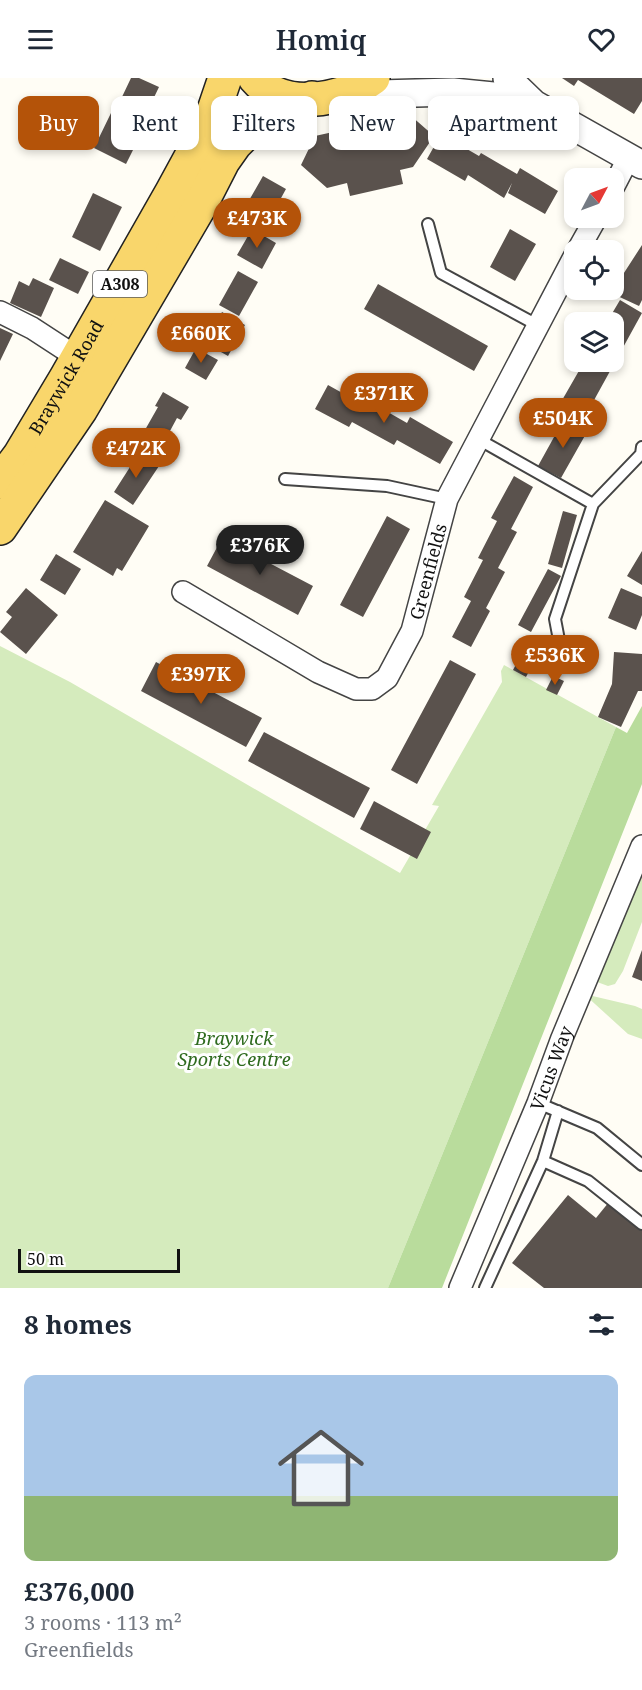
<!DOCTYPE html>
<meta charset="utf-8">
<style>
:root{--surface:#fff;--page:#f6f6f7;--text:#1f2937;--muted:#747a83;--line:#e0e1e3;--accent:#b45309}
body{margin:0;font-family:"Noto Serif",serif;background:var(--page);color:var(--text);height:100vh;display:flex;flex-direction:column;font-size:22px;white-space:nowrap}
*{box-sizing:border-box;margin:0}
p{font-size:20px;color:var(--muted)}
.icon{flex:none;width:33px;height:33px;fill:none;stroke:currentColor;stroke-width:2;stroke-linecap:round;stroke-linejoin:round}
.map{position:relative;height:1210px;overflow:hidden}
.details{display:flex;flex-direction:column;background:var(--surface);flex:1}
.details>*{flex:none}
.hud{position:absolute;left:18px;top:18px;width:606px;height:54px;display:flex;gap:12px}
.needle{width:39px;rotate:49deg}
.buttons{position:absolute;left:564px;top:90px;display:grid;gap:12px}
.buttons a{display:grid;place-items:center;width:60px;height:60px;border-radius:12px;background:var(--surface);box-shadow:0 3px 9px #0003;font-size:30px}
.scale{position:absolute;left:18px;bottom:15px;width:162px;box-sizing:border-box;padding-left:6px;border:3px solid #111;border-top:0;font-size:16px;line-height:21px;white-space:nowrap;color:#111;-webkit-text-stroke:4px #fff;paint-order:stroke}
.price{position:absolute;translate:-50% -51px;padding:0 14px;border-radius:21px;background:var(--accent);color:#fff;font-size:20px;line-height:39px;filter:drop-shadow(0 2px 3px #0008)}
.price::after{content:'';position:absolute;left:50%;top:36px;width:18px;height:14px;margin-left:-9px;background:inherit;clip-path:polygon(0 0,100% 0,50% 100%)}
.price.active{background:#222;color:#fff}
ul{padding:0;list-style:none}
li{display:grid;align-content:center;gap:12px;height:318px;padding:0 24px}
li+li{border-top:2px solid var(--line)}
li span{display:grid;place-items:center;height:186px;border-radius:12px;color:#555}
li>.icon{margin-inline-start:auto}
span .icon{width:108px;height:108px;fill:#fffc;stroke-width:1}
li b{font-size:26px}
h2{display:flex;justify-content:space-between;align-items:center;height:72px;padding:0 24px;font-size:26px}
.tag{padding:0 21px;border-radius:12px;background:var(--surface);box-shadow:0 3px 9px #0003;font-size:21px;line-height:54px}
.tag.active{background:var(--accent);color:#fff}
header{display:flex;justify-content:space-between;align-items:center;height:78px;padding:0 24px;background:var(--surface);font-size:27px;font-weight:600}
.map>svg:first-child{display:block}
.green{fill:#d5ebbd}
.forest{fill:#b9dc9c}
.building{fill:#5a524d}
.lines{fill:none;stroke-linecap:round;stroke-linejoin:round}
.service-casing{stroke:#444;stroke-width:14}
.minor-casing{stroke:#444;stroke-width:24}
.tertiary-casing{stroke:#444;stroke-width:30}
.primary-casing{stroke:#222;stroke-width:36}
.service{stroke:#fff;stroke-width:10}
.minor{stroke:#fff;stroke-width:21}
.tertiary{stroke:#fff;stroke-width:27}
.primary{stroke:#f9d66b;stroke-width:33}
.labels{text-anchor:middle;dominant-baseline:central;stroke-width:6;stroke-linejoin:round;paint-order:stroke}
.shield{fill:#fff;stroke:#585858;stroke-width:1.5}
.shield-label{font-size:16px;font-weight:bold;fill:#111}
.street-label{font-size:18px;fill:#111;stroke:#fff}
.park-label{font-size:18px;font-style:italic;fill:#2f6b1f;stroke:#fff}
</style>
<header><svg class="icon" aria-label="menu" viewBox="0 0 24 24"><path d="M4 6h16M4 12h16M4 18h16"/></svg>Homiq<svg class="icon" aria-label="heart" viewBox="0 0 24 24"><path d="M12 20l-8-8c-3-5 5-10 8-4 3-6 11-1 8 4z"/></svg></header>
<div class="map">
<svg width="642" height="1210" viewBox="0 0 642 1210">
<rect width="100%" height="100%" fill="#fffdf5"/>
<path class="green" d="M0 568 70 604 400 795 439 728 432 727 502 604 501 593 504 587 616 649 388 1210H0Z
M642 778V844L623 893 615 906 608 908 589 901Z
M584 916 635 928 642 931V961L628 956Z"/>
<path class="forest" d="M642 628V706L442 1210H388L616 649 627 655Z"/>
<path class="building" d="M131 0H139L159 9 147 34 121 21Z
M562 0H642V23L634 36 578 2 574 8Z
M111 35 144 50 126 86 94 70Z
M410 37 434 58 413 89 400 92 403 106 350 118 347 105 327 110 301 87 315 58Z
M441 56 479 78 481 75 517 96 520 90 558 113 545 136 508 115 512 105 504 120 468 97 465 103 427 81Z
M263 98 286 111 264 151 240 138Z
M93 115 122 129 100 173 72 159Z
M252 151 276 165 262 191 237 177Z
M510 151 536 166 515 203 490 189Z
M642 167V222L639 228 611 215Z
M60 180 89 194 78 216 49 202Z
M238 193 258 204 239 238 219 227Z
M33 200 54 210 41 239 10 225 19 203 29 208Z
M378 206 488 268 474 293 364 231Z
M620 222 642 235 582 344 557 331 584 284H614V244H607Z
M222 234 245 247 228 278 205 265Z
M0 250 13 256 0 283Z
M196 270 218 282 206 302 185 290Z
M328 307 362 326 365 321 407 345 410 339 453 364 440 386 397 362 394 367 352 344 349 349 315 331Z
M163 314 189 329 181 342 177 340 157 377 137 366 158 329 155 328Z
M564 341 587 354 561 400 538 388Z
M139 375 159 388 133 427 114 414Z
M514 398 533 409 511 451 517 454 498 490 505 494 486 530 490 533 471 569 452 559 471 523 464 519 483 482 478 480 497 443 491 440Z
M105 422 149 448 122 493 117 490 113 498 73 474Z
M563 433 577 437 562 490 548 486Z
M387 438 410 451 363 539 340 527Z
M222 460 313 508 298 537 207 488Z
M642 473V507L627 498Z
M56 476 81 491 65 517 40 502Z
M548 491 561 498 531 554 518 547Z
M26 510 58 537 26 576 0 554 12 539 6 534Z
M621 510 642 519V537L636 552 608 540Z
M530 560 543 567 526 599 513 592Z
M614 574 642 576V613H638L621 649 598 639 612 606Z
M450 582 476 596 417 706 391 692Z
M156 584 262 640 246 669 141 613Z
M553 598 564 603 557 617 546 612Z
M264 654 370 710 354 740 248 683Z
M374 723 431 754 417 781 360 751Z
M642 872V903L632 899Z
M568 1117 596 1140 609 1124 642 1151V1210H544L512 1185Z"/>
<g class="lines">
<defs>
<path id="service" d="M428 146 441 195 539 248
M478 361 593 426
M285 401 387 408 447 421
M545 587 559 562 555 541 593 426 641 376 642 369
M538 1025 597 1050 642 1087
M543 1083 588 1103 642 1146
M485 1210 543 1083 558 1033"/>
<g id="minor">
<path d="M614 108 629 79"/>
<path d="M578 172 596 140"/>
<path d="M0 234 32 250 78 280"/>
<path id="s1" d="M183 514 318 594 356 611H372L387 600 412 553 447 421 574 179"/>
<path id="s2" d="M460 1210 538 1025 562 960 642 768"/>
</g>
<path id="tertiary" d="M507 0 534 26 642 87
M342 17 453 14 493 18 534 26"/>
<g id="primary">
<path d="M255 0C283 34 342 23 373 0"/>
<path id="s3" d="M0 404 20 377 66 300 172 114 210 44 225 0"/>
<path d="M0 450 81 331 200 128 223 83 235 66 248 53 279 34 312 20"/>
</g>
</defs>
<use href="#service" class="service-casing"/>
<use href="#minor" class="minor-casing"/>
<use href="#tertiary" class="tertiary-casing"/>
<use href="#primary" class="primary-casing"/>
<use href="#service" class="service"/>
<use href="#minor" class="minor"/>
<use href="#tertiary" class="tertiary"/>
<use href="#primary" class="primary"/>
</g>
<g class="labels">
<rect class="shield" x="93" y="193" width="54" height="26" rx="4.5"/>
<g class="shield-label">
<text x="120" y="206">A308</text>
</g>
<g class="street-label">
<text stroke="none"><textPath href="#s3" startOffset="124">Braywick Road</textPath></text>
<text stroke="none"><textPath href="#s1" startOffset="348">Greenfields</textPath></text>
<text stroke="none"><textPath href="#s2" startOffset="238">Vicus Way</textPath></text>
</g>
<g class="park-label">
<text x="234" y="960">Braywick<tspan x="234" dy="21">Sports Centre</tspan></text>
</g>
</g>
</svg>
<div class="buttons">
<a><svg class="needle" viewBox="-14 -14 28 28"><path d="M0-13l5 13h-10z" fill="#e53935"/><path d="M0 13l5-13h-10z" fill="#747a83"/></svg></a>
<a><svg class="icon" aria-label="locate" viewBox="0 0 24 24"><circle cx="12" cy="12" r="6"/><path d="M12 2v4M12 18v4M2 12h4M18 12h4"/></svg></a>
<a><svg class="icon" aria-label="layers" viewBox="0 0 24 24"><path d="M12 4l9 5-9 5-9-5zM3 14l9 5 9-5"/></svg></a>
</div>
<div class="scale">50 m</div>
<b class="price" style="left:257px;top:171px">£473K</b>
<b class="price" style="left:201px;top:286px">£660K</b>
<b class="price" style="left:384px;top:346px">£371K</b>
<b class="price" style="left:563px;top:371px">£504K</b>
<b class="price" style="left:136px;top:401px">£472K</b>
<b class="price active" style="left:260px;top:498px">£376K</b>
<b class="price" style="left:555px;top:608px">£536K</b>
<b class="price" style="left:201px;top:627px">£397K</b>
<div class="hud">
<a class="tag active">Buy</a>
<a class="tag">Rent</a>
<a class="tag">Filters</a>
<a class="tag">New</a>
<a class="tag">Apartment</a>
</div>
</div>
<section class="details">
<h2>8 homes<svg class="icon" aria-label="filters" viewBox="0 0 24 24"><path d="M4 7h16M4 17h16"/><circle cx="9" cy="7" r="2"/><circle cx="15" cy="17" r="2"/></svg></h2>
<ul>
<li><span style="background:linear-gradient(#a9c7e8 65%,#8fb573 0)"><svg class="icon" aria-label="home" viewBox="0 0 24 24"><path d="M3 11l9-7 9 7M6 9v11h12V9"/></svg></span><div><b>£376,000</b><p>3 rooms · 113 m²</p><p>Greenfields</p></div></li>
</ul>
</section>
